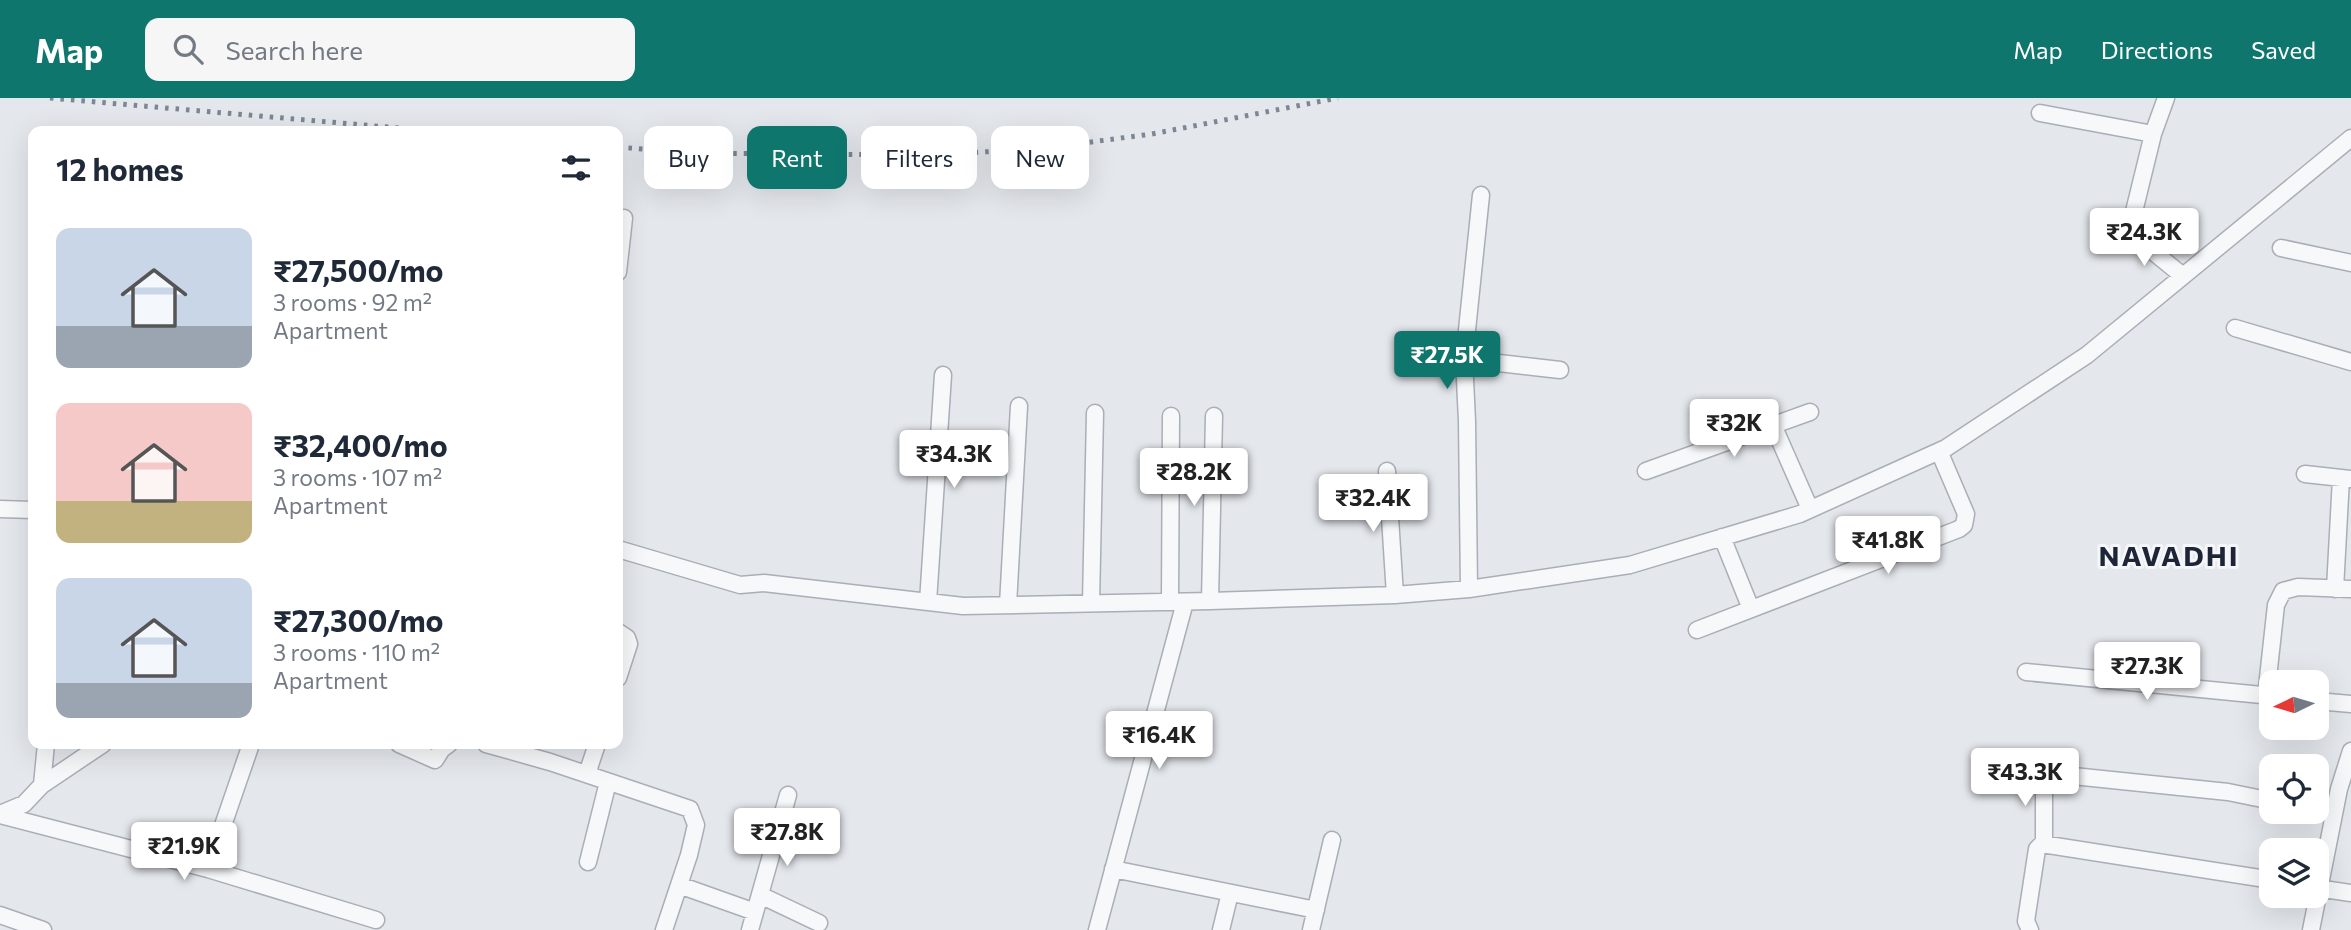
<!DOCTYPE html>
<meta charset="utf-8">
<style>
:root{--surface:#fff;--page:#f6f6f7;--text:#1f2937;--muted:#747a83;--accent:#0f766e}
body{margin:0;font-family:Commissioner,sans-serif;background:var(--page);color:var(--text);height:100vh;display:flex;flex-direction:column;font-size:26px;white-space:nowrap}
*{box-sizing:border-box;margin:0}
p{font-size:23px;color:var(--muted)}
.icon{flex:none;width:38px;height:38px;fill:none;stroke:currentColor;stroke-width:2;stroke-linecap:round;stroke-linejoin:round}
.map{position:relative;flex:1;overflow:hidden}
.sheet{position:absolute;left:28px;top:28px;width:595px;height:623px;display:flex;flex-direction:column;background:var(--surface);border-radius:14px;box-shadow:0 7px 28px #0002}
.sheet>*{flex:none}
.guide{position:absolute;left:644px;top:28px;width:665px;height:63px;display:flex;gap:14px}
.needle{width:46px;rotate:265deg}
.fabs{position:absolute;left:2259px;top:572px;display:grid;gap:14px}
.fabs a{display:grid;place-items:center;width:70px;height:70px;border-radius:14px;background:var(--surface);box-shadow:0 7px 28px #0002;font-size:35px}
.price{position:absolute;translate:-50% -60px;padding:0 16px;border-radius:7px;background:#fff;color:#222;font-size:23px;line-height:46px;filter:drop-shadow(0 2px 4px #0008)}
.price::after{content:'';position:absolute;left:50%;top:42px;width:21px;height:16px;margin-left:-10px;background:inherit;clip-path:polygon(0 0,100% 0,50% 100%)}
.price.on{background:var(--accent);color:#fff}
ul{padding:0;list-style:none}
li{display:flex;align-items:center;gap:21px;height:175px;padding:0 28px}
li span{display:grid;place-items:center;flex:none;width:196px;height:140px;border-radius:14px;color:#555}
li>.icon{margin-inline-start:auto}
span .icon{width:84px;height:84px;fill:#fffc;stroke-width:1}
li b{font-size:30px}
h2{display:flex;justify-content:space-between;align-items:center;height:84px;padding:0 28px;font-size:30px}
.pill{padding:0 24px;border-radius:14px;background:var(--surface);box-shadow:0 7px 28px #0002;font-size:24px;line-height:63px}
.pill.on{background:var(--accent);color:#fff}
header{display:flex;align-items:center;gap:42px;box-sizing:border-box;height:98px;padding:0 35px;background:var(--accent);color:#fff}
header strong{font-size:33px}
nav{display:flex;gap:38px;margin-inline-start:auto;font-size:24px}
.search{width:490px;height:63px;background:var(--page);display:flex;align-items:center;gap:18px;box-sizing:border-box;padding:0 24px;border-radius:14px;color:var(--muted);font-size:26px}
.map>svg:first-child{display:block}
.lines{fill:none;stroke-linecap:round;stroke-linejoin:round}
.minor-casing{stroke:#a9aeb7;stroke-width:19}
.minor{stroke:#f7f8fa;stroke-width:16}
.rail{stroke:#7d8696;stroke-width:5;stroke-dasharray:3.5 7;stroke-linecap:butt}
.labels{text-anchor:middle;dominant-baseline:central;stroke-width:6;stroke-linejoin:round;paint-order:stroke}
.district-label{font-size:28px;font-weight:bold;letter-spacing:2px;fill:#1d2536;stroke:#f4f6f9}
</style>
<header>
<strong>Map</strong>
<div class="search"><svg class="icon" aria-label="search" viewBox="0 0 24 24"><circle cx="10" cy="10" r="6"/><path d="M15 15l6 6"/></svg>Search here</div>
<nav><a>Map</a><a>Directions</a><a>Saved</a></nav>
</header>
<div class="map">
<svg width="2351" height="832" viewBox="0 0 2351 832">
<rect width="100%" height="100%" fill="#e4e7ec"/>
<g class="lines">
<defs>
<path id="minor" d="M2166 0 2153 36 2129 134 2183 178
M2040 15 2153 36
M2281 150 2351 165
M618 174 624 120
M2235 230 2351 264
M1464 261 1560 272
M1773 327 1810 411
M1387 373 1395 497
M1646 373 1810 314
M2305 376 2351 381
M0 411 33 412
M1722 439 1751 511
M618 451 740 487 764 485 963 508 1210 503 1395 497 1469 491 1630 467 1800 416 1946 350 2087 257 2351 40
M1469 491 1467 323 1464 261 1481 97
M2335 491 2341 380
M1210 503 1214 318
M928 504 943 277
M1170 504 1171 318
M1091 505 1095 315
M1008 507 1019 308
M1697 532 1959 431 1964 427 1966 416 1939 353
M618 534 627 540 629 546 618 580
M2026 574 2272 598
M2266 598 2276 507 2283 493 2298 489 2351 491
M2317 603 2351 606
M399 646 435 662 442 651 449 646
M486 646 550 664 690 711 696 727 689 757 664 832
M587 676 597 646
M42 687 103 646
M0 716 24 706 42 687 46 646
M0 717 208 771 376 822
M2044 746V675L2228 694 2272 703
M588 764 608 684
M208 771 250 649 249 646
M1113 771 1316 812
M679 787 755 814
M2317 790 2351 795
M760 797 819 825
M0 817 43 832
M750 832 788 697
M1097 832 1185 504
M1221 832 1230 795
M1311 832 1332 742
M2030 832 2026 823 2037 751 2042 746 2272 782
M2311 832 2339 691 2351 653"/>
</defs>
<use href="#minor" class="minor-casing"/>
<use href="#minor" class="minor"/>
<path class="rail" d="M50 0 434 33
M618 49 690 55 910 57 1030 52 1152 36 1338 0"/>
</g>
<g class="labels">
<g class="district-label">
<text x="2169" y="457">NAVADHI</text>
</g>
</g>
</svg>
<div class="fabs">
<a><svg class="needle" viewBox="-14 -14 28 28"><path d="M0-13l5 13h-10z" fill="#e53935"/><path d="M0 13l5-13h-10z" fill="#747a83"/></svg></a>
<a><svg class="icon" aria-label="locate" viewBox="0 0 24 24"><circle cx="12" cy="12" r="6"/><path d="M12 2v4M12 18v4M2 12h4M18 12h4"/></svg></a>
<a><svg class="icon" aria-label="layers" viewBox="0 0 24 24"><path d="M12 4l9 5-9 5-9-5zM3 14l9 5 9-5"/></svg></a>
</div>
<b class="price" style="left:2144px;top:170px">₹24.3K</b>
<b class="price on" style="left:1447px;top:293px">₹27.5K</b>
<b class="price" style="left:1734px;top:361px">₹32K</b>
<b class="price" style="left:954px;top:392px">₹34.3K</b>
<b class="price" style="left:1194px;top:410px">₹28.2K</b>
<b class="price" style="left:1373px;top:436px">₹32.4K</b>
<b class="price" style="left:1888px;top:478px">₹41.8K</b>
<b class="price" style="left:2147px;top:604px">₹27.3K</b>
<b class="price" style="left:1159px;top:673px">₹16.4K</b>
<b class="price" style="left:2025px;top:710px">₹43.3K</b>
<b class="price" style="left:787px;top:770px">₹27.8K</b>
<b class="price" style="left:184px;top:784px">₹21.9K</b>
<div class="guide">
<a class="pill">Buy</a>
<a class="pill on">Rent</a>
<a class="pill">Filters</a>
<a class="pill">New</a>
</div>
<section class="sheet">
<h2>12 homes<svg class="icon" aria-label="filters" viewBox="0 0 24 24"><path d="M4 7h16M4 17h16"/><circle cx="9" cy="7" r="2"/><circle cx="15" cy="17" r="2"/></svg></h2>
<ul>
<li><span style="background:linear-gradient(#c9d6e8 70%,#9aa5b1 0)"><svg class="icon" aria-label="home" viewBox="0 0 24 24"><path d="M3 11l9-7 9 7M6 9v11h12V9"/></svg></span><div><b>₹27,500/mo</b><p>3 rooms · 92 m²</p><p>Apartment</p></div></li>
<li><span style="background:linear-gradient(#f6c9c9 70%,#c2b280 0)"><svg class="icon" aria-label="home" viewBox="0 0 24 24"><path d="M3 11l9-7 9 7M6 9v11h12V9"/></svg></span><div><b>₹32,400/mo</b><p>3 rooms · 107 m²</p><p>Apartment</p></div></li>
<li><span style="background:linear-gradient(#c9d6e8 75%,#9aa5b1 0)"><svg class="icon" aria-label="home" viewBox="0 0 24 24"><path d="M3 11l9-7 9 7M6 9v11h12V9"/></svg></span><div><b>₹27,300/mo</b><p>3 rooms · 110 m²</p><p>Apartment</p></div></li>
</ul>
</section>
</div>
